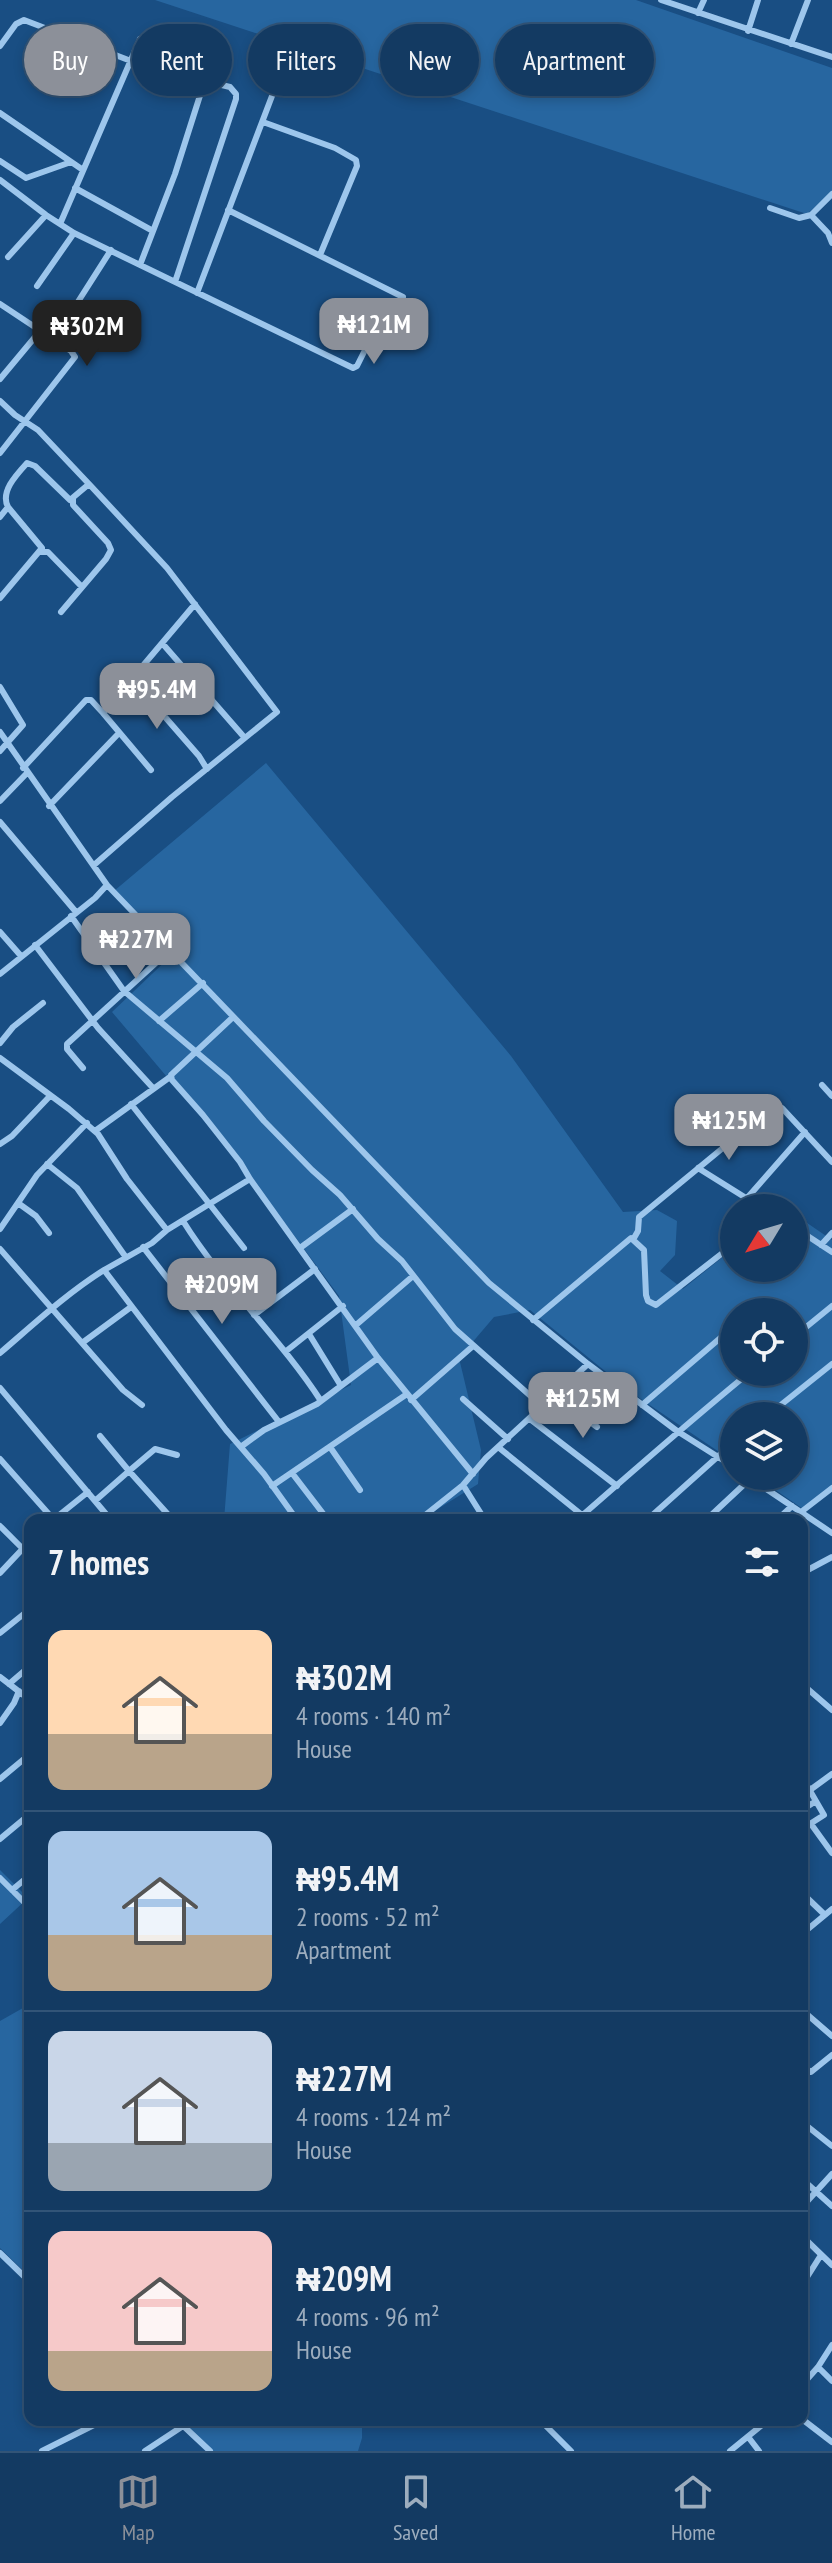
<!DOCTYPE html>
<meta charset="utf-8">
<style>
:root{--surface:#133a62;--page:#20456b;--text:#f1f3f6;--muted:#9dadbe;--line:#325477;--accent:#8c9099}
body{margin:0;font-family:"PT Sans Narrow",sans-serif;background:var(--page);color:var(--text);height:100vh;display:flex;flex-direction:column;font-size:30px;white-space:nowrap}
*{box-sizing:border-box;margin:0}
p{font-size:26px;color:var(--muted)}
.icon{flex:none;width:44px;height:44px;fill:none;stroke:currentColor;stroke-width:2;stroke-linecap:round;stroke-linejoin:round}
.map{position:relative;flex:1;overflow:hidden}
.details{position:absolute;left:24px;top:1514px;width:784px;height:912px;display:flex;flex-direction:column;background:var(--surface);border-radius:16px;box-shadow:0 4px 12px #0003,0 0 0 2px var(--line)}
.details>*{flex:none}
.hud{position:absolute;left:24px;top:24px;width:784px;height:72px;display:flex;gap:16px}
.needle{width:52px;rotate:232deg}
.tools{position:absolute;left:720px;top:1194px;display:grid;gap:16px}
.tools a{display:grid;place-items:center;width:88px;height:88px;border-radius:50%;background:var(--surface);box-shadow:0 4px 12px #0003,0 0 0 2px var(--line);font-size:40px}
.price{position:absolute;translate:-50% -68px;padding:0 18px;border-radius:16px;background:var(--accent);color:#fff;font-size:26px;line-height:52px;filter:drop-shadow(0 2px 4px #0008)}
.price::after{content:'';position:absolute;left:50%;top:48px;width:24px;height:18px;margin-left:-12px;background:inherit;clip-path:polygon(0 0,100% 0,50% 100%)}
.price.on{background:#222;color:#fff}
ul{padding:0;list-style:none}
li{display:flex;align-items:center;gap:24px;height:200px;padding:0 24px}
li+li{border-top:2px solid var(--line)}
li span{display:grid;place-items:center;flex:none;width:224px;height:160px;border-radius:16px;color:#555}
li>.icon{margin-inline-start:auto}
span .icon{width:96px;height:96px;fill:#fffc;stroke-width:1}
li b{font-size:34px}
h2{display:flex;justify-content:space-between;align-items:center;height:96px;padding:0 24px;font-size:34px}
.pill{padding:0 28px;border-radius:36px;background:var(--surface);box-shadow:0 4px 12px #0003,0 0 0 2px var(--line);font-size:28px;line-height:72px}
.pill.on{background:var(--accent);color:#fff}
.dock{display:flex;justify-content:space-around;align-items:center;height:112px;border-top:2px solid var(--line);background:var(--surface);font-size:22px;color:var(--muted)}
.dock a{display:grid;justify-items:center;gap:4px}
.dock .on{color:var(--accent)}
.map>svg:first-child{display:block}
.green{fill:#2766a0;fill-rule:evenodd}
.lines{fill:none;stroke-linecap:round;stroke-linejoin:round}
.minor{stroke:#9dc6ec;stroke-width:6}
</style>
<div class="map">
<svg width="832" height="2451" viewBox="0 0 832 2451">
<rect width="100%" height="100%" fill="#194e83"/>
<path class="green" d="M155 0H636L832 68V192L807 214Z
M266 763 511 1056 623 1212 657 1210 677 1221 675 1255 660 1271 683 1289 734 1248V1268H794V1214L832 1240V1490L806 1511 755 1476H794V1416H734V1462L632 1393 530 1310 494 1317 459 1358 481 1450 478 1484 420 1520H224L230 1444 351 1385 339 1296 244 1168 112 1012 173 954 114 891ZM734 1312H794V1372H734Z
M0 1870 28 1898 0 1924Z
M30 2004V2277L0 2248V2021Z
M179 2420H362V2438L358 2451H212Z"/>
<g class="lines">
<path class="minor" d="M661 0 832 57
M698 13 704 0
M748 31 758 0
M791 44 808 0
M0 46 16 24 24 20 131 61
M0 113 83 170
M263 122 335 148 356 160 357 166 320 255
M0 161 26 178 71 162
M0 180 46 215 74 233 353 368 357 366 371 338
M75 188 153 231
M770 208 799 218 811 215 828 233 832 243
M228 210 403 297
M811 215 832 194
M60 224 140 39 146 36 182 44
M8 257 46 215
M140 265 175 174 218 39
M175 282 236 99V94L230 87 205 81
M37 286 74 233
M197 293 280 75
M0 304 71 351 75 357 0 453
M74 308 111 250
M0 379 40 331
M0 401 15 415 38 430 89 484 70 500 35 466 27 463C16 475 0 492 8 507L0 517
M89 484 167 568 277 712 172 797 94 865
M41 552H48L82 587
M0 598 42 548 8 507
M61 612 106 559 111 550 108 543 73 505V499
M162 643 244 737
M131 678 199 756 207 769
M0 687 23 725 0 751
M0 732 107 885 489 1283 588 1364 677 1431 734 1467
M23 768 86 700H91L103 713
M151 770 103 713 195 604
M0 801 27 773
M49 806 119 733
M0 822 76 912
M71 916 124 991 227 1078 264 1121 312 1170 340 1195 378 1239 402 1261 455 1329 543 1407
M0 932 21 956
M35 945 98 1028 153 1088
M0 974 95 898 107 885
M232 1018 171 1075 172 1080 203 1115 240 1162 250 1179 378 1358 473 1474
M159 1021 203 983
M0 1043 13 1027 43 1003
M0 1058 69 1109 98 1134 127 1179 167 1230
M83 1068 67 1049V1044L170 950
M822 1085 832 1096
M131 1104 244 1248
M95 1131 170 1077
M0 1144 12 1136 50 1096
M47 1164 77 1188 125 1256
M698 1168 762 1208
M748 1197 805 1132
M18 1203 36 1216 49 1233
M183 1221C223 1285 280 1338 321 1401
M794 1227 832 1252
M0 1229 37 1175 87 1123
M634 1238 638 1231 639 1217 724 1147 782 1108 832 1162
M821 1245 832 1233
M143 1247 279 1422
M300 1248 353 1209
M0 1249 123 1390 142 1405
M104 1270 152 1243 167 1230 250 1179
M254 1315 315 1269
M533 1320 631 1238 644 1250 646 1295 648 1301 656 1305 734 1244
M356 1325 413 1276
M309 1334 341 1386
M794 1337 832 1306
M82 1343 131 1307
M285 1352 343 1306
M0 1353C34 1324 66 1294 104 1270L226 1430 264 1474 297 1520
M0 1388 111 1520
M555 1395 597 1427
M463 1399 508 1439
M411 1400 473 1346
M642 1405 725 1334
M767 1416 832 1364
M530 1419 617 1486
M100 1436 129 1471 155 1449 177 1455
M242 1446 264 1430 317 1404 378 1358
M330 1447 360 1490
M498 1447 582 1515
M0 1459 54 1520
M292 1473 328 1520
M747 1476 832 1533
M463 1485 485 1520
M272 1486 407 1394
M96 1500 129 1471 173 1520
M801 1512 832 1488
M53 1520 88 1492
M419 1520 463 1485 486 1458 588 1364
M577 1520C634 1470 691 1420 750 1372
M647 1520 734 1442
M706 1520 751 1478
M777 1520 792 1506
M0 1526 23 1549
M0 1573 30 1541
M802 1573 832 1557
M0 1633 30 1609
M0 1677 30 1700
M9 1684 30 1666
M802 1684 832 1710
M0 1723 14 1703 19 1691
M802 1777 824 1815 802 1829
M0 1779 30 1754
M810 1790 832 1774
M802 1810 816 1801
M811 1824 832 1853
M0 1839 30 1814
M0 1878 30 1908
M12 1890 30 1875
M802 1893 825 1915
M802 1934 832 1909
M802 2010 832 2036
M802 2066 811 2072 832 2055
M802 2122 832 2146
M802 2179 832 2206
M802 2207 832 2174
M802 2236 832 2265
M0 2253 30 2282
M802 2285 821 2255
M818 2367 832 2381
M802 2385 818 2367 832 2345
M802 2419 832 2442
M177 2420 210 2451
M540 2420 571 2451
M749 2438 759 2451
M42 2451 104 2420
M145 2451 183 2426
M730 2451 768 2420"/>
</g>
</svg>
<div class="tools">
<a><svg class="needle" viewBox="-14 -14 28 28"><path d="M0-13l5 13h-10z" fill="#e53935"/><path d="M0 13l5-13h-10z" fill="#9dadbe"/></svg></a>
<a><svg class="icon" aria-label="locate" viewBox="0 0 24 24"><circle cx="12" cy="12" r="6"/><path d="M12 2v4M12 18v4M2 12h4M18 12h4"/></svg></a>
<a><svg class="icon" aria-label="layers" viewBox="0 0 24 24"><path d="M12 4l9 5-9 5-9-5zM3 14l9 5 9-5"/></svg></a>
</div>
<b class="price" style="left:374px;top:366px">₦121M</b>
<b class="price on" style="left:87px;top:368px">₦302M</b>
<b class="price" style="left:157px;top:731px">₦95.4M</b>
<b class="price" style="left:136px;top:981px">₦227M</b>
<b class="price" style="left:729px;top:1162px">₦125M</b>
<b class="price" style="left:222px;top:1326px">₦209M</b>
<b class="price" style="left:583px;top:1440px">₦125M</b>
<div class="hud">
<a class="pill on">Buy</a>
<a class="pill">Rent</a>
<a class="pill">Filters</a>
<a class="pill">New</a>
<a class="pill">Apartment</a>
</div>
<section class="details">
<h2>7 homes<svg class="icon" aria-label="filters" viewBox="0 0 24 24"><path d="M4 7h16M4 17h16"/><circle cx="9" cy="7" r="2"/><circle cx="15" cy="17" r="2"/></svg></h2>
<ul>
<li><span style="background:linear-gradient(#ffd9b3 65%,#b9a48a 0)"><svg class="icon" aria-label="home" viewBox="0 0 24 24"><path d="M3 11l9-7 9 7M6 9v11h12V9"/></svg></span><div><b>₦302M</b><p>4 rooms · 140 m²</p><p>House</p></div></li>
<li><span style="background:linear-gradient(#a9c7e8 65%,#b9a48a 0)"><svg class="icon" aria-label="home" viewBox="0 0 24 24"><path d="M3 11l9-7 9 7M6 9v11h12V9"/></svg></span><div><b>₦95.4M</b><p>2 rooms · 52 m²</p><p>Apartment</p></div></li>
<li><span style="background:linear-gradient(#c9d6e8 70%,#9aa5b1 0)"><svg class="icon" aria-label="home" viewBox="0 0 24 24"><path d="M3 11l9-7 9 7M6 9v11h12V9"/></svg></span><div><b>₦227M</b><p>4 rooms · 124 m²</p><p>House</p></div></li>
<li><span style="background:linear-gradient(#f6c9c9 75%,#b9a48a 0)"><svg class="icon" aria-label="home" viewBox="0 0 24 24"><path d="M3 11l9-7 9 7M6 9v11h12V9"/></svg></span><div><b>₦209M</b><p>4 rooms · 96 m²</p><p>House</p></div></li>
</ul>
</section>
</div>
<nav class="dock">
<a class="on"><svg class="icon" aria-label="map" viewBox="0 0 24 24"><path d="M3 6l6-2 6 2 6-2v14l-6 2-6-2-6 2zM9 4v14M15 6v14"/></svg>Map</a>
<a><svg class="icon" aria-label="saved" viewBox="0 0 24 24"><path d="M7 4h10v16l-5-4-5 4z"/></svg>Saved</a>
<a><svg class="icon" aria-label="home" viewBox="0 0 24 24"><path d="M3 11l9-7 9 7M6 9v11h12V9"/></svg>Home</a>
</nav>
